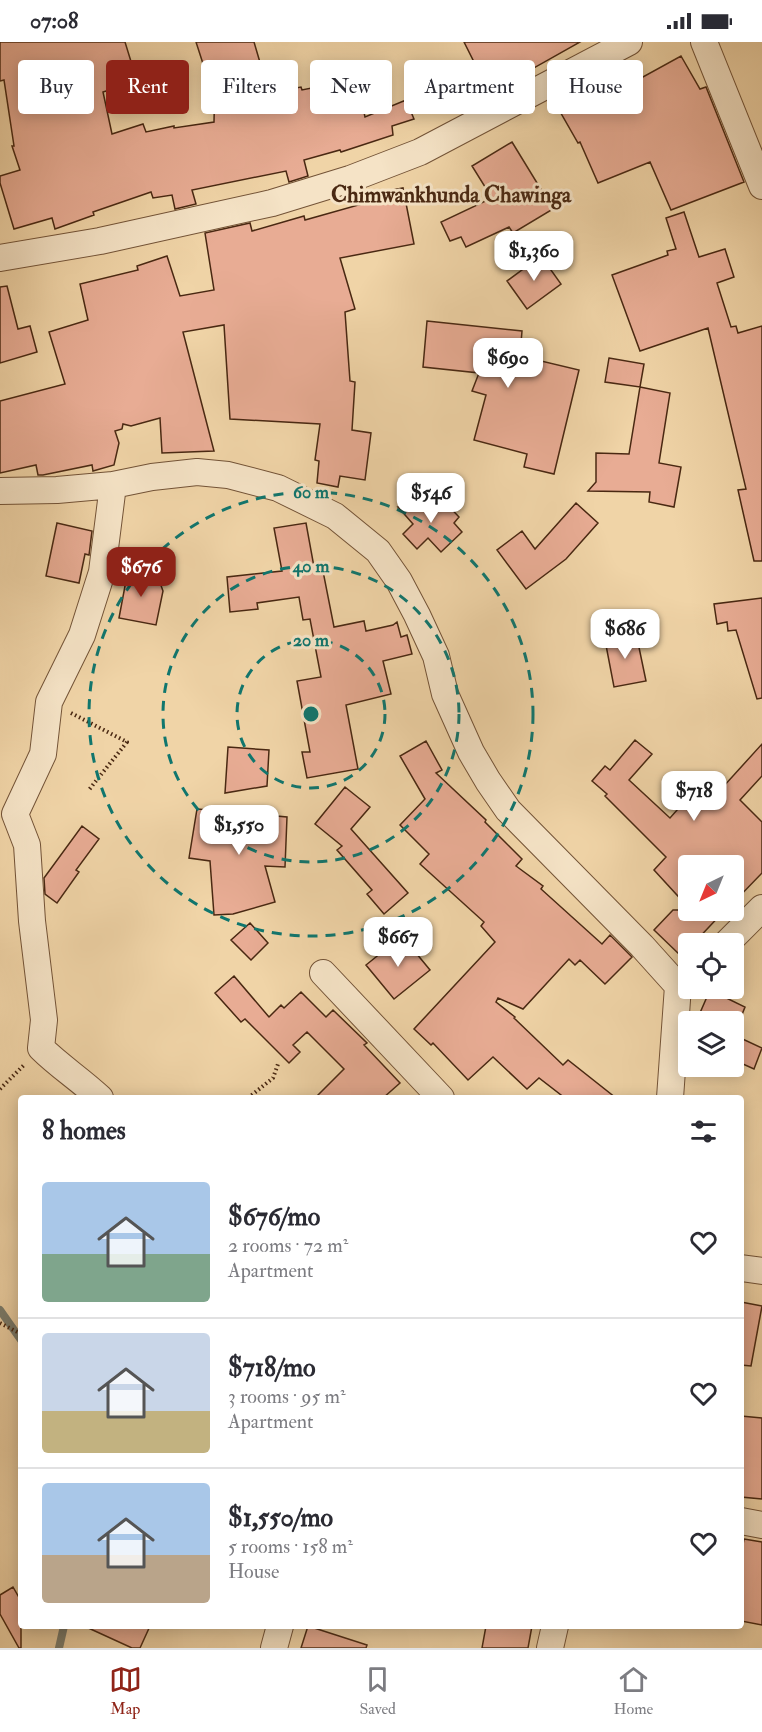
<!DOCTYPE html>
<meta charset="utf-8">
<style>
:root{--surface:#fff;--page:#f7f7f7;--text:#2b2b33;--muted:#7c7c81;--line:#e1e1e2;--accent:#8f2418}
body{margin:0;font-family:"IM FELL Double Pica",serif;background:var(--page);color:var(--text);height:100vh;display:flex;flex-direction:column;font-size:22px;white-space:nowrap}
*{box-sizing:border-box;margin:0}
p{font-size:20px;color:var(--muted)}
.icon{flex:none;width:33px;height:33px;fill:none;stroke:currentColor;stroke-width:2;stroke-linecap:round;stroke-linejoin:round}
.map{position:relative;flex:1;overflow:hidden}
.sheet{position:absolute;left:18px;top:1053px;width:726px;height:534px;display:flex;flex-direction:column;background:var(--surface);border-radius:6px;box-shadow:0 3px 15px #0003}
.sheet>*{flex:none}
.top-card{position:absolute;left:18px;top:18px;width:726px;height:54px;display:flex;gap:12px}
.needle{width:39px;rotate:223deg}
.controls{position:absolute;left:678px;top:813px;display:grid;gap:12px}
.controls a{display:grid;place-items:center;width:66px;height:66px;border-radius:6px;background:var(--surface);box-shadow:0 3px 15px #0003;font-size:30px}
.price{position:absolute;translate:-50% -51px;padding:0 14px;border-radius:12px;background:#fff;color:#222;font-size:20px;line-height:39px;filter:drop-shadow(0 2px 3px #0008)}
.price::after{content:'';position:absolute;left:50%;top:36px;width:18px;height:14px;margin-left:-9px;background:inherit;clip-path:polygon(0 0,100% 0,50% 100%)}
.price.selected{background:var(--accent);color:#fff}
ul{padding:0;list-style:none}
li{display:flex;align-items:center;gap:18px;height:150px;padding:0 24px}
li+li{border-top:2px solid var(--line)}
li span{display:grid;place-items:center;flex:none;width:168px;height:120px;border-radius:6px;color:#555}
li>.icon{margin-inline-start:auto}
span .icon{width:72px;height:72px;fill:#fffc;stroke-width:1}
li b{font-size:26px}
h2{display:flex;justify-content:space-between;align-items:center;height:72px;padding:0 24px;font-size:26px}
.chip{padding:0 21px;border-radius:6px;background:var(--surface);box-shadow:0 3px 15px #0003;font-size:21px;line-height:54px}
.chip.selected{background:var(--accent);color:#fff}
.status{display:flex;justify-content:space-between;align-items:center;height:42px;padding:0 30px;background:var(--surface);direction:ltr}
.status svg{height:16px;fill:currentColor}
.tab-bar{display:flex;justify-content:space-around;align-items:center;height:84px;border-top:2px solid var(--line);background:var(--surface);font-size:16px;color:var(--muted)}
.tab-bar a{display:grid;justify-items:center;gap:3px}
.tab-bar .selected{color:var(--accent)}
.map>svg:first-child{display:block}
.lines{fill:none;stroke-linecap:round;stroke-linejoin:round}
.stream{stroke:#7a7e70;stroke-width:8}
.building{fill:#e8ac94;stroke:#492812;stroke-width:1.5}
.minor-casing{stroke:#735337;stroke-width:28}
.path{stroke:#492812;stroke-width:4;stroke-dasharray:1.5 3;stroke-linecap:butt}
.minor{stroke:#f5e3c6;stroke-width:26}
.ring{fill:none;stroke:#0f766e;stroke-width:3;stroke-dasharray:10 8}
.labels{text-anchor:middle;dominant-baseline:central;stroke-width:6;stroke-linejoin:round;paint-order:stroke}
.quarter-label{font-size:22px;font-weight:bold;fill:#492812;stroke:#f5e3c6}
.centre{fill:#0f766e;stroke:#f5e3c6;stroke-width:3}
.ring-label{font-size:18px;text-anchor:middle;font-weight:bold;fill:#0f766e;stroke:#f5e3c6;stroke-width:6;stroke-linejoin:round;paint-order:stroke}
</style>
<div class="status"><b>07:08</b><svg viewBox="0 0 49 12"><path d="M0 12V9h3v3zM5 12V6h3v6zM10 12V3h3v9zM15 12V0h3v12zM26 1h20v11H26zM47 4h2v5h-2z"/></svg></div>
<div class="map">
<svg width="762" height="1606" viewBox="0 0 762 1606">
<rect width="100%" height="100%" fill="#f0d4a7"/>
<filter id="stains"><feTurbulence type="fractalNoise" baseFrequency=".00333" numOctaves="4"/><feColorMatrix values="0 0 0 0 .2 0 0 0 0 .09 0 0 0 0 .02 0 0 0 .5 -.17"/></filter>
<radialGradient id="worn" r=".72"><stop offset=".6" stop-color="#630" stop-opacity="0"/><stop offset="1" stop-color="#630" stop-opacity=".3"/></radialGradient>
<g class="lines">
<path class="stream" d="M0 1268 21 1298
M59 1606 64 1584"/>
</g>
<path class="building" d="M0 0H125L137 39 103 50 112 92 143 82 146 90 174 84V86L214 80 215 32 207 34 196 0H254L269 51 301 45 302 48 357 37 365 75 406 58 414 77 392 84 393 93 341 110 340 108 304 118 308 134 289 140 286 129 192 148 196 162 175 167 172 153 153 156 151 150 93 170 94 173 55 187 52 176 14 187 0 141V134L20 128 12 104H14L4 38 0 39Z
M464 0H580L484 54 471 32 478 28Z
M681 14 700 47 706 45 744 140 671 168 650 120 598 141 580 100 578 101 558 66 616 34 623 46Z
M512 100 553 167 513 191 509 185 466 205 461 195 450 199 441 180 492 156 472 124Z
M403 146 414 202 340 216 355 267 345 270 350 339 355 340 352 388 371 391 365 438 340 434 338 445 317 441 319 419 315 418 320 382 230 377 224 283 183 290 214 409 162 411 160 376 131 384 123 382 122 387 115 389 119 401 114 423 93 429 92 423 43 433H38L36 423 0 431V359L65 342 49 290 88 278 80 242 138 228 137 224 167 214 180 254 214 248 205 191 250 181 252 189 304 174 305 178 362 162V154Z
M684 170 699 215 725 207 734 235 717 241 731 285 736 284 738 291 762 284V519H754L738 448 746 447 708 286 640 309 612 233 668 213 667 209 676 207 666 176Z
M541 214 561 242 527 267 507 239Z
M7 244 18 287 30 284 37 310 0 321V245Z
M427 279 522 289 520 314 579 328 554 432 524 425 527 412 474 398 486 353 472 349 479 331 423 325Z
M609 316 644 322 640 345 605 340Z
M640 345 670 351 659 421 681 425 674 465 649 460 650 450 588 449 596 440V411L629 412Z
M441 456 459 475 454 481 462 490 441 510 428 496 417 507 403 492 413 482 398 465 435 459 437 460Z
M576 461 598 481 566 517 526 547 497 508 522 489 535 507Z
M57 481 92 489 89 513 85 512 79 541 46 534Z
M306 481 314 525 322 524 334 585 364 579 366 589 393 583 397 580 401 595 407 593 412 612 383 619 391 652 346 663 358 727 307 736 302 710H310L297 639 321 635 310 577 303 578 299 555 257 561 258 567 230 570 227 535 282 529 274 486Z
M128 528 158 535 163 549 156 583 119 576Z
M762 556V656L757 657 736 588 728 589 727 580 717 582 714 562Z
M636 591 646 639 614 645 605 598Z
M635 698 652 712 629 738 670 776 709 732 723 745 762 702V734L740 758 762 780V831L734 860V824H688V865L654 828 666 815 605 754 607 752 592 739 605 724 610 728Z
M426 699 442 728 436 731 486 778 485 780 522 817 516 824 543 844 541 847 602 902 610 893 632 915 605 942 580 918 575 923 569 917 523 967 498 956 496 960 515 975 514 976 563 1023 568 1018 616 1056H565L539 1036 527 1047 493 1015 468 1038 433 1001 431 1003 414 987 495 900 481 884 484 880 420 822 429 812 400 783 425 757 400 714Z
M228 705 269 708 267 744 225 751Z
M345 745 370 765 351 787 408 851 384 872 367 852 372 848 337 808 342 804 315 782Z
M197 767 287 775 285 825 265 824 275 860 233 872 214 873 210 819 189 816Z
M82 784 99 797 76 828 79 830 57 861 45 852 44 836Z
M673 868H725L693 902H688V906L681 914 654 888Z
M250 881 268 901 251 918 231 898Z
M402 894 430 928 394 957 366 923Z
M234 934 269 975 281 963 284 966 301 950 326 975 333 968 367 1001 364 1003 400 1041 383 1056H315L344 1027 307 990 293 1003 300 1010 289 1021 245 977 241 980 215 951Z
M710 948 745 965 739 980H696Z
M734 993 762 1006 754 1027 734 1018Z
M741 1260 762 1264 751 1324 741 1323Z
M741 1374 762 1376V1457L741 1455Z
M744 1497 762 1500V1583L741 1579V1513Z
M13 1545 21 1559V1606H19L0 1572V1553Z
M84 1584H150L140 1606H132Z
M308 1584 367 1603 366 1606H301Z
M486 1584H532L528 1606H482Z"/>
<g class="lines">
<defs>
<path id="minor" d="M704 0 762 144
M0 216 100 199 272 161 350 137 420 110 629 0
M0 449 57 448 113 443 152 435 197 430 228 433 278 446 335 474 378 509 399 539 417 573 436 614 445 652 471 710 488 739 508 768 642 904 678 944
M726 902 762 866
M323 931 441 1056
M100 1056C81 1038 59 1024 41 1006L44 978 32 879 27 803 15 772 43 712 49 660 82 593 102 530 113 443
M670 1056 678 944 688 936
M741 1226 762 1229
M741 1479 762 1483
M274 1606 280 1584
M550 1606 555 1584"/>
</defs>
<use href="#minor" class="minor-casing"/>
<path class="path" d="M71 671 127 700 88 749
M0 1047 25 1022
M248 1056 273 1036 278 1022
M0 1281 21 1292"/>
<use href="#minor" class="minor"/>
</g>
<g class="ring">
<circle cx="311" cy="672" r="74"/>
<circle cx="311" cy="672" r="148"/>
<circle cx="311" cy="672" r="222"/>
</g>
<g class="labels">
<g class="quarter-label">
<text x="451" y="153">Chimwankhunda Chawinga</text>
</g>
</g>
<circle cx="311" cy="672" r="9" class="centre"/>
<g class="ring-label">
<text x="311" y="456">60 m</text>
<text x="311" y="530">40 m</text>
<text x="311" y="604">20 m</text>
</g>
<rect width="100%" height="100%" filter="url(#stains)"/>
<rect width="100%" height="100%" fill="url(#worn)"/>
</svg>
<div class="controls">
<a><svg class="needle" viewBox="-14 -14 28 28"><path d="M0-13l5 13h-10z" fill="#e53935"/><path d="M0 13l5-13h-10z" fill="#7c7c81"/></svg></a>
<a><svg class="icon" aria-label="locate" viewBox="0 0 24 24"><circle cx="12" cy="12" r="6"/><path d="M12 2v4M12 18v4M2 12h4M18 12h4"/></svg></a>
<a><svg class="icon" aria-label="layers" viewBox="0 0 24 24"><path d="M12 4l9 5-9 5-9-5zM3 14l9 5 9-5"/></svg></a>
</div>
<b class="price" style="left:534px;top:240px">$1,360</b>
<b class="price" style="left:508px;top:347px">$690</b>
<b class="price" style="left:431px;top:482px">$546</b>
<b class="price selected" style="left:141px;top:556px">$676</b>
<b class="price" style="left:625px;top:618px">$686</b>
<b class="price" style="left:694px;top:780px">$718</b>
<b class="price" style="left:239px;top:814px">$1,550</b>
<b class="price" style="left:398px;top:926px">$667</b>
<div class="top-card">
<a class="chip">Buy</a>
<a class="chip selected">Rent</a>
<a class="chip">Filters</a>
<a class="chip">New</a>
<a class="chip">Apartment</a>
<a class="chip">House</a>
</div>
<section class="sheet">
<h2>8 homes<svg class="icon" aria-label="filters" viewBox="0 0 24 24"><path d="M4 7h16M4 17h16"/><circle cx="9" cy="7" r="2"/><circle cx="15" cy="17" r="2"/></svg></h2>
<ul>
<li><span style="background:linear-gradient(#a9c7e8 60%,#7fa58c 0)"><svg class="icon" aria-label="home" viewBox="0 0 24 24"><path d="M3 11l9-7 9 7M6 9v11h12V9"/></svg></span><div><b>$676/mo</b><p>2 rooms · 72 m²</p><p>Apartment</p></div><svg class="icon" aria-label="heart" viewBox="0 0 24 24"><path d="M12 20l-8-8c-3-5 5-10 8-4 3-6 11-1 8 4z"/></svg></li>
<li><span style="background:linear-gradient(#c9d6e8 65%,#c2b280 0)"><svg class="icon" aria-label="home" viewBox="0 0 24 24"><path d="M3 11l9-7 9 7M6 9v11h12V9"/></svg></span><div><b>$718/mo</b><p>3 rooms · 95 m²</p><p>Apartment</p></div><svg class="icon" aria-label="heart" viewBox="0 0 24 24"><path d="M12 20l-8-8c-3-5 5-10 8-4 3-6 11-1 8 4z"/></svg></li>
<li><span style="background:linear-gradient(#a9c7e8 60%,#b9a48a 0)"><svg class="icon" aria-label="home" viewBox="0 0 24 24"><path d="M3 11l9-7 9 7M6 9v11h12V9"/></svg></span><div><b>$1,550/mo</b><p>5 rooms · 158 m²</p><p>House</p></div><svg class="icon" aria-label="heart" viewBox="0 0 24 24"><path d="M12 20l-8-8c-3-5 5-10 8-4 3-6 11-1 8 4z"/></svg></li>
</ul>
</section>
</div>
<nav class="tab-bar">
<a class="selected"><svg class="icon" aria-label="map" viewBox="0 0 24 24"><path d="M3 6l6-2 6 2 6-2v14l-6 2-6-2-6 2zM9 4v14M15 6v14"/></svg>Map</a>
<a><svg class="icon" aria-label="saved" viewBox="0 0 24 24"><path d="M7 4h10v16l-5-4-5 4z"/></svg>Saved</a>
<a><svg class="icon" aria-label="home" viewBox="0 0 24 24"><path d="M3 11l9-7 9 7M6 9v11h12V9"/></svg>Home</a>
</nav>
